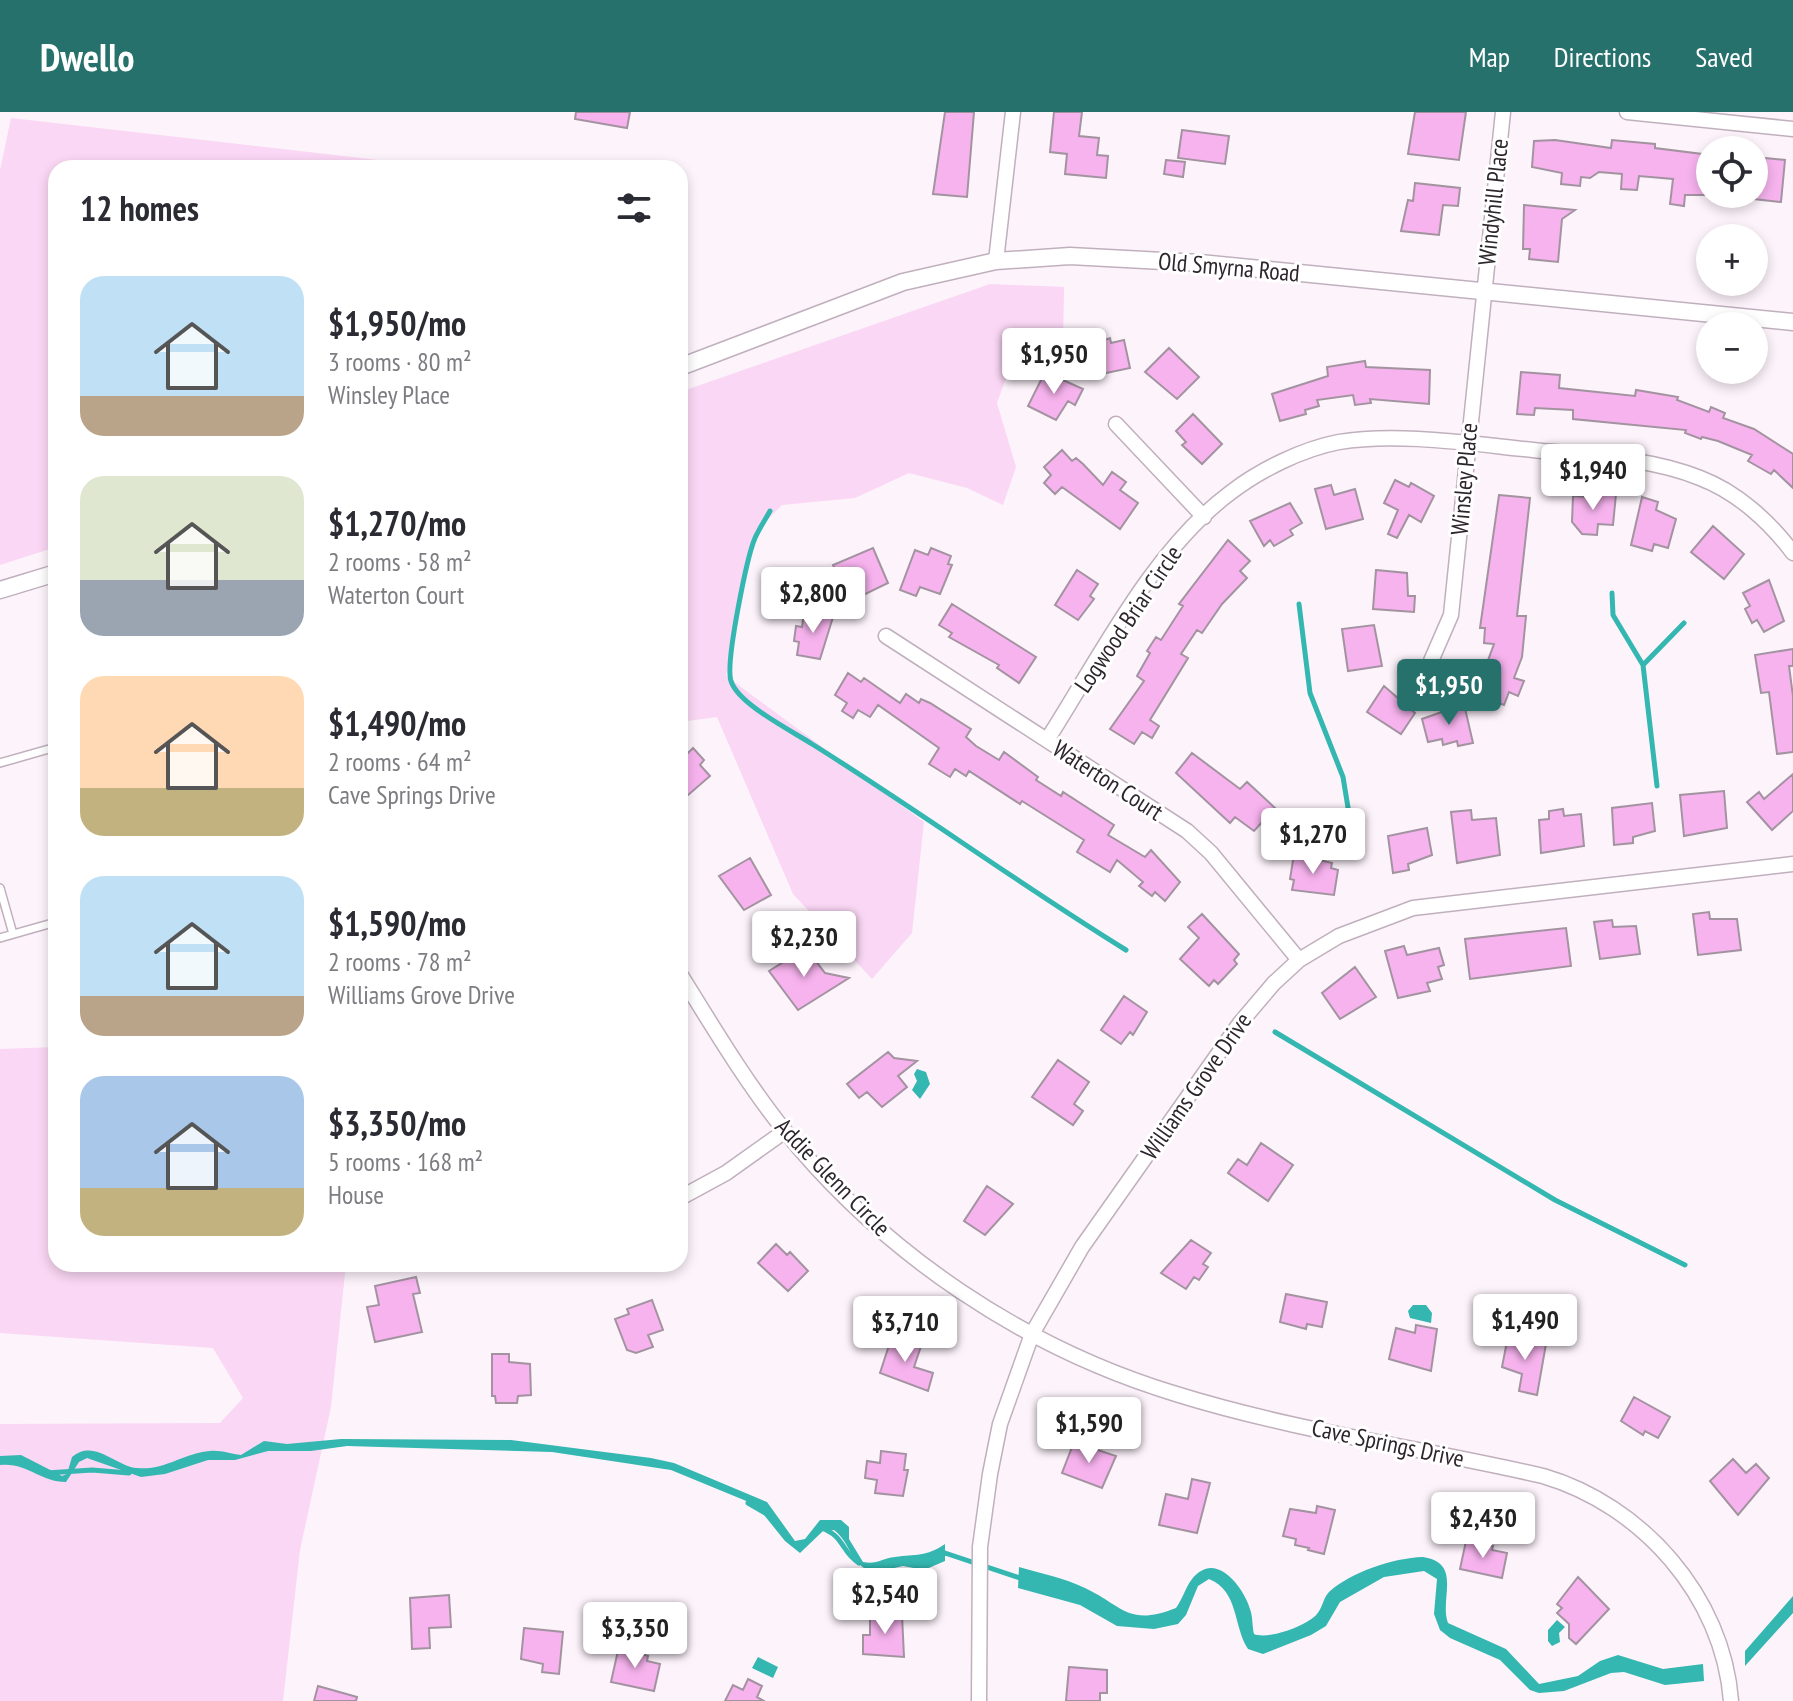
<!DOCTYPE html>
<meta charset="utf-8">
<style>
:root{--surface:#fff;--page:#f2f2f3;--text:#2b2b33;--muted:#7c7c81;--accent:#27716d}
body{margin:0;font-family:"PT Sans Narrow",sans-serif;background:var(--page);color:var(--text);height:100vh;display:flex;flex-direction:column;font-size:30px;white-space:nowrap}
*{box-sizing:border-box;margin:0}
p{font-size:26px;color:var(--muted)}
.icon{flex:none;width:44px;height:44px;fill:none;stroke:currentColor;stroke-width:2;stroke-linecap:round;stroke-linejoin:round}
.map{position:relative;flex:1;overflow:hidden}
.drawer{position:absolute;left:48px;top:48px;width:640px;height:1112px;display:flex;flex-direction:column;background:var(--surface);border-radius:24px;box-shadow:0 4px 12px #0003}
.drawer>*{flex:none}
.tools{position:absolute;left:1696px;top:24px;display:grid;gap:16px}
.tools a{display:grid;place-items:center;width:72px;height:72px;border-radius:50%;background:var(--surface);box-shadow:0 4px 12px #0003;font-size:40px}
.price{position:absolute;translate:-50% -68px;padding:0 18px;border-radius:8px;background:#fff;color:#222;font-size:26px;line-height:52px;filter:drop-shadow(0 2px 4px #0008)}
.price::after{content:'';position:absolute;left:50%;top:48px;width:24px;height:18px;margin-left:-12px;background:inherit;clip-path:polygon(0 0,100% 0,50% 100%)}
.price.on{background:var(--accent);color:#fff}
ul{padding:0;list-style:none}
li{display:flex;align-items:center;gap:24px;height:200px;padding:0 32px}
li span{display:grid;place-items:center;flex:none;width:224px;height:160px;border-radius:24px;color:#555}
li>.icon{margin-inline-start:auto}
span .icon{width:96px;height:96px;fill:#fffc;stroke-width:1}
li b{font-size:34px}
h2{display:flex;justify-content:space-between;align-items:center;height:96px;padding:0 32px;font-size:34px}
header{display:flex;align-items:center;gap:48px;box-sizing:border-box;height:112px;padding:0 40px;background:var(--accent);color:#fff}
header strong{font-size:38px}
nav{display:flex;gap:44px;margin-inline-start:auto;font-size:28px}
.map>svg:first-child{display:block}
.green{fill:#fad7f4}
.water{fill:#33b7b0}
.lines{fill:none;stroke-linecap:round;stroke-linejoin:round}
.stream{stroke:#33b7b0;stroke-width:5}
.building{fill:#f7b3ee;stroke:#a393a1;stroke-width:2}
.service-casing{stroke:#c0b0be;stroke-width:10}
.minor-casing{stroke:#c0b0be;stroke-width:17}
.tertiary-casing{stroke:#c0b0be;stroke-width:19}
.service{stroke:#fff;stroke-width:7}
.minor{stroke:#fff;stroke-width:14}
.tertiary{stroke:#fff;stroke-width:16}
.labels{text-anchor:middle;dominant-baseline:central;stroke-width:6;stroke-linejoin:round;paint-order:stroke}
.street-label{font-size:24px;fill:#2d262c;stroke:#fff}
</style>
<header>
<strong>Dwello</strong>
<nav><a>Map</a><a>Directions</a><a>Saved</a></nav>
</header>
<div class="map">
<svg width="1793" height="1589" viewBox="0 0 1793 1589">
<rect width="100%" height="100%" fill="#fdf3fb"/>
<path class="green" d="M11 6 448 56H56V435L0 453V58Z
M990 172 1064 175 1063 228 1016 238 997 291 1016 355 1003 393 967 376 909 361 855 386 782 393 756 419 726 564 924 710 912 821 872 867 793 782 717 605 680 610V280Z
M56 935V1152H346L331 1295 300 1438 283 1589H0V1312L220 1311 243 1286 213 1236 0 1221V937Z"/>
<path class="water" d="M917 957 926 960 930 972 920 987 912 978 917 969 914 962Z
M1413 1193H1426L1432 1201 1431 1211 1410 1206 1408 1199Z
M341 1327 511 1328 651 1346 674 1351 767 1390 795 1429 805 1427 820 1408H841L849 1415V1427L863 1450C877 1453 882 1446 895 1445 916 1442 926 1445 945 1432V1449L924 1458 903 1454 873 1461C849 1451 851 1431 834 1418L823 1419 800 1441 785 1429 756 1393 671 1358 552 1340 347 1334 311 1339H268L235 1348H208L165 1362 141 1365 87 1346 79 1350 66 1370C40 1370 27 1350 0 1353V1344L21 1343 62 1364 67 1362 72 1345C94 1326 115 1354 137 1356 164 1359 184 1341 210 1339 221 1338 231 1342 241 1343L264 1329 287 1332Z
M1423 1445C1463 1451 1439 1487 1448 1511L1506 1537 1539 1572 1578 1564 1600 1549 1618 1543 1663 1557 1703 1552 1704 1569 1665 1573 1624 1560 1611 1561 1564 1579 1539 1581 1530 1578 1500 1548 1450 1526 1440 1518 1434 1502 1437 1467 1424 1459 1384 1465 1340 1490 1326 1514 1311 1523 1263 1542 1248 1537C1233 1514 1239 1479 1209 1467L1198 1474 1186 1503 1178 1512 1154 1517 1117 1514 1080 1493 1018 1476 1019 1455C1040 1461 1064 1466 1085 1476 1123 1494 1128 1515 1176 1496 1185 1484 1187 1467 1201 1459 1222 1446 1245 1479 1250 1497 1253 1505 1252 1514 1254 1522 1268 1528 1307 1514 1317 1502 1323 1495 1323 1486 1329 1480 1351 1460 1393 1446 1423 1445Z
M1793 1484V1501L1745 1554V1539Z
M1557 1508 1565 1515 1559 1521 1560 1530 1552 1534 1548 1529V1518Z
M758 1545 778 1555 773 1566 752 1556Z"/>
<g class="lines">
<path class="stream" d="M770 399C765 408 759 417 755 426 747 445 725 551 731 569 738 592 792 619 812 632 918 698 1019 772 1126 838
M1612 481 1613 503 1643 553 1657 674
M1299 492 1310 581 1343 665 1353 726
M1643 553 1684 511
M1275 920 1555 1088 1685 1153
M47 1361 92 1358 129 1361
M748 1391 767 1402
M821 1416C845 1424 841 1440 859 1451
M941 1443 945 1441 1023 1467"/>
</g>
<path class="building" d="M576 0H630L627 16 575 7Z
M945 0H974L967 85 933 82Z
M1054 0H1082L1079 24 1099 26 1097 43 1108 44 1106 66 1065 62 1067 42 1050 40Z
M1415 0H1466L1459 48 1408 42Z
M1182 18 1229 24 1225 52 1178 46Z
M1555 28 1611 36 1612 28 1655 32V36L1710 43V83H1685L1684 94 1670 92 1673 67 1639 64 1637 78 1621 77 1622 62 1599 60 1590 66 1581 65 1580 74 1561 72 1562 61 1532 55 1534 29Z
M1765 46 1785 48 1781 90 1754 87V51L1764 53Z
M1166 48 1185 50 1183 65 1164 62Z
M1415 71 1460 76 1458 94 1443 93 1439 123 1401 119 1408 88 1413 89Z
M1524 93 1575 98 1562 107 1558 150 1529 147 1530 137H1523Z
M1110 226 1111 231 1124 228 1130 256 1087 265 1081 237Z
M1169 236 1199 265 1177 287 1145 260Z
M1365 249 1366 255 1430 258 1429 292 1370 287 1371 291 1355 293 1353 283 1317 288 1319 294 1305 298 1306 302 1280 309 1272 282 1328 264 1327 255Z
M1045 260 1083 277 1075 293 1068 289 1056 308 1028 294Z
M1521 260 1560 263 1559 276 1635 284 1636 278 1678 285 1677 288 1709 300 1711 295 1725 301 1723 306 1754 317 1793 342V376L1774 358 1771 362 1748 349 1752 343 1718 329 1702 325 1701 327 1685 321 1686 318 1573 307V298L1535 296 1534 303 1517 302Z
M1193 302 1222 332 1202 352 1182 333 1186 330 1176 319Z
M1062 338 1072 349 1076 346 1083 352 1103 373 1112 360 1126 370 1120 378 1138 391 1120 417 1062 375 1055 382 1044 371 1051 363 1044 355Z
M1395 368 1409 375 1411 371 1434 384 1421 410 1409 403 1397 426 1388 422 1398 398 1384 391Z
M1331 373 1334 383 1355 377 1363 407 1326 417 1315 377Z
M1589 380 1616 382 1613 413 1598 412 1597 423 1582 422 1572 410 1573 384 1588 385Z
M1499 383 1530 386 1517 504H1526L1522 545 1514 566 1524 569 1518 584 1509 580 1504 593 1480 584 1486 570 1482 568 1484 559 1494 532 1484 531 1485 516H1480Z
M1642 385 1658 390 1656 398 1676 407 1668 436 1654 432 1652 439 1631 433Z
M1290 391 1302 411 1290 418 1293 423 1274 434 1270 428 1264 434 1250 409Z
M1713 414 1744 442 1724 467 1691 440Z
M1228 428 1250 449 1240 459 1247 466 1222 492 1202 521 1197 518 1181 542 1188 546 1150 608 1159 614 1152 626 1142 620 1134 632 1110 617 1144 569 1137 564 1150 541 1147 539 1156 525 1161 528 1183 494 1179 492Z
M873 436 888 471 849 490 833 453Z
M931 436 951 444 948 452 952 453 940 482 920 475 916 484 900 478 915 438 928 443Z
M1077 458 1098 472 1090 484 1094 487 1078 508 1055 493Z
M1376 458 1407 461 1408 484H1415L1414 500 1373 497Z
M1769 468 1784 509 1764 520 1757 508 1752 511 1745 497 1750 494 1743 481Z
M952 492 1036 545 1019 571 997 556 999 553 949 525 952 521 939 513Z
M804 500 833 505 820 547 797 543 799 530 794 529 796 514 802 515Z
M1374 513 1382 554 1348 559 1342 517Z
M1793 537V554H1789L1793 584V640L1777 642 1769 580 1761 581 1755 543Z
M848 561 861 570 864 566 900 591 906 582 919 591 921 587 930 591 971 617 966 625 976 634 999 648 1004 640 1038 665 1036 668 1061 684 1063 680 1114 713 1108 723 1145 745 1151 738 1180 770 1165 789 1155 780 1152 784 1139 774 1143 770 1117 748 1110 760 1077 740 1084 728 1022 689 1020 692 969 659 966 664 955 657 950 665 929 652 939 636 878 593 870 605 858 598 853 606 842 599 847 591 835 583Z
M1384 574 1415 601 1401 622 1367 600Z
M1464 592 1473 631 1458 634 1457 629 1443 633 1442 627 1428 630 1422 607Z
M680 632 688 641 693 636 704 648 700 653 710 664 687 684 680 677Z
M1192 641 1240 677 1247 670 1275 696 1254 719 1235 705 1230 711 1176 661Z
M1793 662V699L1772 718 1747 690 1759 680 1764 687Z
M1724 679 1727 716 1684 724 1680 683Z
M1652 691 1655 719 1633 725V731L1614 733 1612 696Z
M1563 697 1564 704 1581 702 1584 734 1541 741 1539 708 1549 707V699Z
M1471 698 1472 708 1496 706 1500 743 1457 751 1451 700Z
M1427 716 1432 743 1408 752 1409 758 1393 761 1388 724Z
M1294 742 1332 751 1331 756 1338 758 1334 783 1292 778 1294 768 1290 767Z
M750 746 771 783 744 798 719 764Z
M1709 800 1710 807H1737L1741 838 1698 843 1693 802Z
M1202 802 1239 842 1234 848 1237 852 1218 872 1214 868 1209 874 1180 847 1199 826 1188 815Z
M1612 808 1613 815 1636 814 1640 842 1600 847 1594 810Z
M1566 816 1571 854 1470 867 1465 827Z
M1404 834 1407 843 1439 836 1444 853 1438 855 1442 867 1427 871 1430 879 1398 886 1385 839Z
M806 836 825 861 849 866 798 898 769 859Z
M1355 855 1376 885 1340 907 1322 881Z
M1124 884 1147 900 1133 923 1130 920 1121 932 1101 918Z
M888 940 894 946 917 949 898 964 907 975 882 995 867 980 859 986 847 972Z
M1058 948 1089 970 1074 992 1083 999 1073 1013 1032 985Z
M1261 1031 1293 1053 1268 1089 1228 1061 1238 1047 1247 1053Z
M987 1074 1013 1092 985 1123 964 1109Z
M1191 1128 1211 1141 1203 1152 1208 1155 1199 1168 1194 1165 1186 1177 1161 1161Z
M776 1132 787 1143 790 1140 808 1159 788 1179 758 1151Z
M416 1165 420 1181 413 1182 422 1220 375 1230 367 1195 379 1193 375 1174Z
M1286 1182 1327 1190 1322 1215 1307 1212 1306 1217 1280 1210Z
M652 1188 663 1218 648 1223 653 1235 636 1241 627 1238 615 1207 629 1202 627 1197Z
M1416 1213 1437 1217 1431 1259 1389 1247 1396 1216 1415 1221Z
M892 1224 921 1234 914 1255 933 1261 928 1279 880 1261Z
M1508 1224 1546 1232 1537 1283 1519 1279 1522 1262 1502 1255Z
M492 1242H509V1250L530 1252 531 1283 518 1284 517 1291H496L495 1284H492Z
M1634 1285 1670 1305 1658 1326 1645 1319 1643 1323 1621 1309Z
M1074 1330 1116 1344 1102 1376 1062 1361Z
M881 1339 906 1342 904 1358H908L903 1384 875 1381 877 1368 865 1366 867 1349 880 1351Z
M1733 1347 1746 1361 1756 1352 1769 1366 1738 1403 1710 1369Z
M1192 1367 1210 1371 1197 1421 1159 1413 1166 1382 1188 1387Z
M1317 1394 1335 1398 1324 1442 1308 1438 1309 1436 1295 1433 1296 1427 1283 1424 1290 1397 1316 1401Z
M1466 1429 1493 1434 1492 1438 1507 1441 1502 1466 1460 1457Z
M1578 1465 1609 1497 1576 1532 1569 1526V1512L1557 1501 1562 1496 1557 1492Z
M449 1483 451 1515 429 1516 430 1536 412 1537 410 1486Z
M870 1502 902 1503 904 1545 863 1542V1523H870Z
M524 1516 563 1520 559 1562 542 1560 543 1552 521 1547Z
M619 1534 636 1537 635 1540 648 1544 647 1549 660 1552 654 1579 611 1570Z
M1069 1555 1107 1558V1581H1100V1589H1066Z
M748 1567 762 1574 757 1585 764 1589H725L733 1573 743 1578Z
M318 1574 357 1585 356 1589H314Z"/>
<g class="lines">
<defs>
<path id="service" d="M0 651 56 635
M0 776 13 822
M0 826 56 810"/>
<path id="minor" d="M1627 0 1793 17
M996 149 1013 0
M1116 312 1204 405
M886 524 1187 719 1211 741 1299 848
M1431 549 1451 503 1503 0
M1047 628C1099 547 1152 439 1230 381 1260 358 1302 337 1339 330 1398 320 1473 332 1533 338 1588 344 1648 345 1700 366 1737 380 1770 410 1793 441
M680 862C713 915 745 969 784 1018 884 1142 1024 1236 1176 1282 1295 1319 1421 1336 1543 1364 1642 1393 1723 1484 1731 1589
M680 1086 726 1061 785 1019
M979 1589 980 1435 990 1362 1000 1312 1032 1222 1082 1135 1240 911 1274 871 1299 848 1339 824 1413 796 1793 752"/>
<path id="tertiary" d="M680 255 903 170 996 149 1070 144 1200 151 1793 210
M0 478 56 461"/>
</defs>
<use href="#service" class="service-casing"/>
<use href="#minor" class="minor-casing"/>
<use href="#tertiary" class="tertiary-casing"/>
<use href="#service" class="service"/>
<use href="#minor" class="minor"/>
<use href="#tertiary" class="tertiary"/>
</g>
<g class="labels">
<g class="street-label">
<text transform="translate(1493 90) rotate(-84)">Windyhill Place</text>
<text transform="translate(1229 155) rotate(5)">Old Smyrna Road</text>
<text transform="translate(1464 367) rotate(-85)">Winsley Place</text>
<text transform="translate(1128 507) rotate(-56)">Logwood Briar Circle</text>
<text transform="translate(1108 668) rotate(33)">Waterton Court</text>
<text transform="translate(1196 974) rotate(-55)">Williams Grove Drive</text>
<text transform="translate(833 1065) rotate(46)">Addie Glenn Circle</text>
<text transform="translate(1388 1331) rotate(12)">Cave Springs Drive</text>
</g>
</g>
</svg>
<div class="tools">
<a><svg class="icon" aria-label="locate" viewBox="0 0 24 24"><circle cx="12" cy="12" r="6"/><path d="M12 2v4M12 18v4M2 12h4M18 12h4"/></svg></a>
<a>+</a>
<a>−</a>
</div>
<b class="price" style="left:1054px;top:284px">$1,950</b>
<b class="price" style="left:1593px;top:400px">$1,940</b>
<b class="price" style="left:813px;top:523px">$2,800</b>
<b class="price on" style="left:1449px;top:615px">$1,950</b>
<b class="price" style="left:1313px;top:764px">$1,270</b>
<b class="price" style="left:804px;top:867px">$2,230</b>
<b class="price" style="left:1525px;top:1250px">$1,490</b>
<b class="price" style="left:905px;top:1252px">$3,710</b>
<b class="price" style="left:1089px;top:1353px">$1,590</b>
<b class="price" style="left:1483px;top:1448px">$2,430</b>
<b class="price" style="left:885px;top:1524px">$2,540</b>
<b class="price" style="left:635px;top:1558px">$3,350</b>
<section class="drawer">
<h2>12 homes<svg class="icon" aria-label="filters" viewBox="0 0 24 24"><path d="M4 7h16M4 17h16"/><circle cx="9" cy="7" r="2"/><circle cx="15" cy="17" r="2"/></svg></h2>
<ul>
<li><span style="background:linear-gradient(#bfe0f5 75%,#b9a48a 0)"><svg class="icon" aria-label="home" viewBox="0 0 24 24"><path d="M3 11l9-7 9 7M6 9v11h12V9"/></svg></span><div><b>$1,950/mo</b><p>3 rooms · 80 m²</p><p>Winsley Place</p></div></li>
<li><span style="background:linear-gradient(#dfe7d0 65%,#9aa5b1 0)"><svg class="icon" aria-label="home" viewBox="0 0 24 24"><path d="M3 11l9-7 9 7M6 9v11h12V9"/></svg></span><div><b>$1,270/mo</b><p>2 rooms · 58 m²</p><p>Waterton Court</p></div></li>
<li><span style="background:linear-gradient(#ffd9b3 70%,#c2b280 0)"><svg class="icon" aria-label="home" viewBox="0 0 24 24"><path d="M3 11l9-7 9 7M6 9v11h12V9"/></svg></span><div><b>$1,490/mo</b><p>2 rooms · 64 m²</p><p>Cave Springs Drive</p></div></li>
<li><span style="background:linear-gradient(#bfe0f5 75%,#b9a48a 0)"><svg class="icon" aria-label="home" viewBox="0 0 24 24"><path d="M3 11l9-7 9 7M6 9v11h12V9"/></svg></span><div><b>$1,590/mo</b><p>2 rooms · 78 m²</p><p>Williams Grove Drive</p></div></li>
<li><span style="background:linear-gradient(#a9c7e8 70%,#c2b280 0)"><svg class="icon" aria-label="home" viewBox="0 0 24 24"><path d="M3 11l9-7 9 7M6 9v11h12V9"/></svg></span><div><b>$3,350/mo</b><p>5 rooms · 168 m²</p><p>House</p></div></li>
</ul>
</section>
</div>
